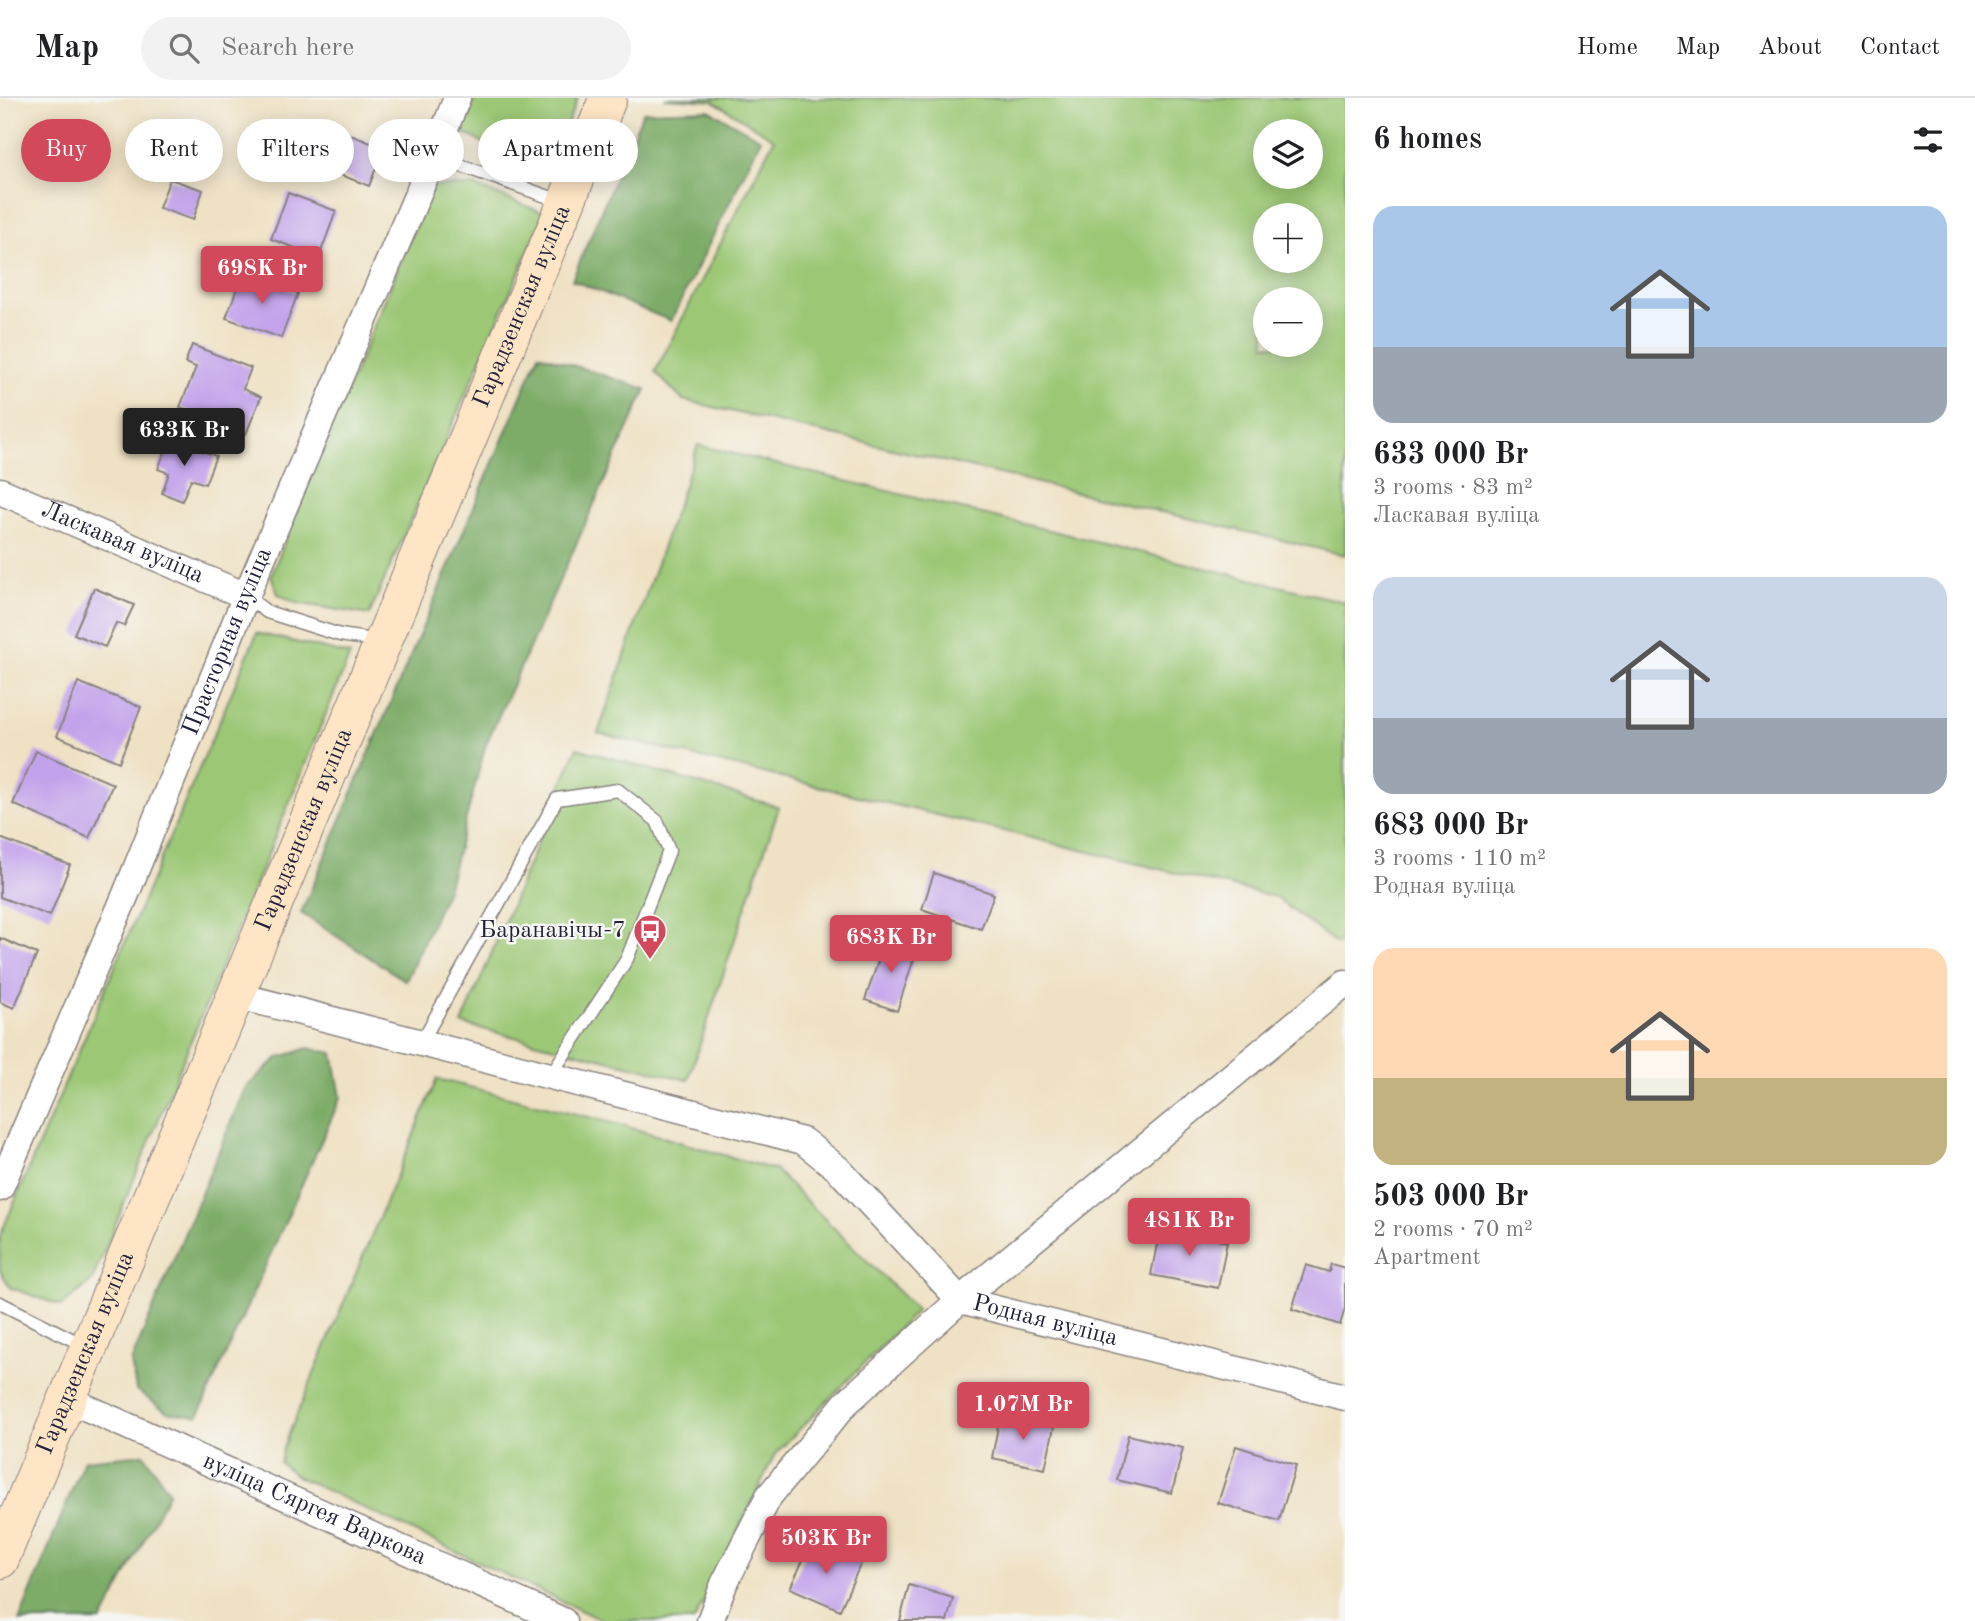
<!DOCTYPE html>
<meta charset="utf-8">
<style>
:root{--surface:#fff;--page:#f2f2f2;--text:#202124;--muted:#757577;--line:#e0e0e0;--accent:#d1495b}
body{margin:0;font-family:"Old Standard TT",serif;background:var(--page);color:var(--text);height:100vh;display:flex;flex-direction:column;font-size:26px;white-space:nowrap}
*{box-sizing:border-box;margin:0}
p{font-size:23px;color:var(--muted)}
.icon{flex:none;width:38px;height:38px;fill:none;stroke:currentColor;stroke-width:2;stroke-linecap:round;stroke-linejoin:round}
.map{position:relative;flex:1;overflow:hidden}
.panel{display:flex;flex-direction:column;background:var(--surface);width:630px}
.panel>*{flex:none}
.hud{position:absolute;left:21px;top:21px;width:665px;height:63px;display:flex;gap:14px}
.controls{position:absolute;left:1253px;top:21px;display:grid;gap:14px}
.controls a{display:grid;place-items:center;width:70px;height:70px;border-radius:50%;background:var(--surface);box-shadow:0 4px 18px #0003;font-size:35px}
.price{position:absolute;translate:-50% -60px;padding:0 16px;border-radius:7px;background:var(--accent);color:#fff;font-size:23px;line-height:46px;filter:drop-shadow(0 2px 4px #0008)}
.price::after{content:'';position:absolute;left:50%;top:42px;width:21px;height:16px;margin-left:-10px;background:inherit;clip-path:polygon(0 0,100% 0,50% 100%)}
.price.active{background:#222;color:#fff}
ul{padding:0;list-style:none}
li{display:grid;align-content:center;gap:14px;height:371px;padding:0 28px}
li span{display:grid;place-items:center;height:217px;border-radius:21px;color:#555}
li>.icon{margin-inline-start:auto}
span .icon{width:126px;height:126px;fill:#fffc;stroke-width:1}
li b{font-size:30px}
h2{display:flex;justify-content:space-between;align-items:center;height:84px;padding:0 28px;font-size:30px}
.chip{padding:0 24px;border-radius:32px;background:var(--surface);box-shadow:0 4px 18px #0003;font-size:24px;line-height:63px}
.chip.active{background:var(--accent);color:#fff}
header{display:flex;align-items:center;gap:42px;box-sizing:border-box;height:98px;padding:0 35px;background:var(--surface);border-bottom:2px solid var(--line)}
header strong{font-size:33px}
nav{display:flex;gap:38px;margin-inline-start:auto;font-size:24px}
.search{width:490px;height:63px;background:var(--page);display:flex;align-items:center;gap:18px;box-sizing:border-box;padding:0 24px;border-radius:38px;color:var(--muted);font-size:26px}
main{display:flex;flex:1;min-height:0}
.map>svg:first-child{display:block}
.green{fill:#9cc876;stroke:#5f7558;stroke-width:2;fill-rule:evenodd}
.forest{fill:#7dac67;stroke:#506751;stroke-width:2}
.building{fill:#c2a3eb}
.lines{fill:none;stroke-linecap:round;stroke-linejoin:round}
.service-casing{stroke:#88827f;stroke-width:15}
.minor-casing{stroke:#88827f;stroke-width:29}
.secondary-casing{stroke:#88827f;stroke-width:39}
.service{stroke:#fff;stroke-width:12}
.minor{stroke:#fff;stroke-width:26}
.secondary{stroke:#fee5c5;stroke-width:37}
.labels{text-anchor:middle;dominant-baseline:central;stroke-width:5;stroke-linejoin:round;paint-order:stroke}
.street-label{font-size:24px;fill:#22223b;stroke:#f6f6f2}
.poi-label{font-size:24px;fill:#22223b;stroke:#f6f6f2;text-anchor:end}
</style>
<header>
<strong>Map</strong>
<div class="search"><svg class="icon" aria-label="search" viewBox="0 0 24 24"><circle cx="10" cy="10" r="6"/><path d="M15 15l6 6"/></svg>Search here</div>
<nav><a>Home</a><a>Map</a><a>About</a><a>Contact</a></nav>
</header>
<main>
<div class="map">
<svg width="1345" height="1523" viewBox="0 0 1345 1523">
<rect width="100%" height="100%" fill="#f6f6f2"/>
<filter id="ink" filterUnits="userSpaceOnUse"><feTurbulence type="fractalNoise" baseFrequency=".0143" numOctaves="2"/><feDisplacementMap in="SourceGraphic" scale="14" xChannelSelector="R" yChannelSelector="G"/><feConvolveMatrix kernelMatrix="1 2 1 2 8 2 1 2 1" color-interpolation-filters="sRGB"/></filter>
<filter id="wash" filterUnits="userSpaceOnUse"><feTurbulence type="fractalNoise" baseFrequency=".00686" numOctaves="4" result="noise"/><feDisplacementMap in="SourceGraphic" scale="28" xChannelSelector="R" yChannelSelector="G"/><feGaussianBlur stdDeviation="1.57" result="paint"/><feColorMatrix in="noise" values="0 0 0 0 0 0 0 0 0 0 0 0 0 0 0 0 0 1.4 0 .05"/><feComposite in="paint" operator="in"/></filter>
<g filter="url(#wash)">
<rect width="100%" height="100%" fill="#efe1c3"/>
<path class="green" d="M475 0H578L553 61 511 58 461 34Z
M664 0H1345V457L683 302 655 274 774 41 713 3ZM1265 33H1311V79H1265ZM1265 117H1311V163H1265ZM1265 201H1311V247H1265Z
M432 88H474L545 115 369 517 296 505 278 496 271 477Z
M698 347 1345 504V840L1337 846 1275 799 598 635Z
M257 535 350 557 92 1183 62 1208 11 1190 0 1173V1138Z
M577 650 779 709 688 982 462 926Z
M437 981 625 1028 775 1072 917 1212 775 1356 694 1523H603L298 1379 280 1365 283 1350Z"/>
<path class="forest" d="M709 12 761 41 671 223 572 182 643 14Z
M539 256 646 291 486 646 447 792 406 883 301 815Z
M308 950 333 955 341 999 198 1318 167 1314 136 1292 131 1264 245 990 278 960Z
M144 1356 169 1394 102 1523H19L84 1362Z"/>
<g id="blocks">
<path class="building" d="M325 27 384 50 369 88 310 65Z
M170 81 203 92 193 122 159 110Z
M288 95 336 113 319 159 271 141Z
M243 175 298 195 281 240 226 220Z
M192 247 251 270 243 291 261 299 246 336 180 309 196 269 185 265Z
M170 341 216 358 205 386 191 381 182 403 162 395 169 375 158 371Z
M94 490 134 507 124 528 116 525 105 549 74 536Z
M78 584 141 609 119 664 57 638Z
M36 653 113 686 89 740 13 706Z
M0 740 70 767 50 818 0 799Z
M934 775 994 796 981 831 922 811Z
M0 840 37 856 14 910 0 904Z
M886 840 917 851 897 913 865 902Z
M1160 1131 1227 1144 1218 1190 1151 1177Z
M1331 1166 1345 1170V1210L1340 1227 1292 1211 1306 1167 1329 1174Z
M1000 1318 1054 1329 1045 1371 992 1360Z
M1128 1337 1183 1350 1172 1395 1117 1382Z
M1236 1348 1296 1367 1279 1423 1218 1405Z
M812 1443 861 1465 840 1512 790 1490Z
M909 1487 953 1500 947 1523H900Z"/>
</g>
</g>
<g filter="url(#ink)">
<use href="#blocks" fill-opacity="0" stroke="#88827f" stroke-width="2"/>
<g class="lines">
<defs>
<path id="service" d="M434 58 563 104
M246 498 267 514 340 537 379 543
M421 945 557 701 618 692 657 723 669 753 627 861 550 978
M0 1205 87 1249"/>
<g id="minor">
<path id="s1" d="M0 393 246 498"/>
<path id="s2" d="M235 897 803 1043 838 1071 960 1202 1345 1299"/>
<path id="s3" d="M0 1090 126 796 246 498 434 58 457 0"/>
<path id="s4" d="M67 1301 563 1523"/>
<path d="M710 1523 724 1486 769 1398 846 1305 960 1202 1345 885"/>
</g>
<g id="secondary">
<path id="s5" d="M0 1462 566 105 608 0"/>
</g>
</defs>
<use href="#service" class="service-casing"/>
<use href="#minor" class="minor-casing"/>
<use href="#secondary" class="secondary-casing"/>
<use href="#service" class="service"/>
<use href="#minor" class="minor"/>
<use href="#secondary" class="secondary"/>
</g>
</g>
<defs>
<symbol id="bus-pin" viewBox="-11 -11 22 30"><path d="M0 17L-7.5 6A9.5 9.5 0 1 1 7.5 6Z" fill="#d1495b" stroke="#f6f6f2"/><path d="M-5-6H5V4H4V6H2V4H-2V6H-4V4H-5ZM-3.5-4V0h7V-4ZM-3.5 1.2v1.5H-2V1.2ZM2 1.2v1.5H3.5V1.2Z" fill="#fff"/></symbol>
</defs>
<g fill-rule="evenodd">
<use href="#bus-pin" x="631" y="814" width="38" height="52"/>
</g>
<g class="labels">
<g class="street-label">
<text stroke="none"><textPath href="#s5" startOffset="1358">Гарадзенская вуліца</textPath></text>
<text stroke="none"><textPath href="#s1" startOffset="133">Ласкавая вуліца</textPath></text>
<text stroke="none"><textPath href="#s3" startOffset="592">Прасторная вуліца</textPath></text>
<text stroke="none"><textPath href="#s5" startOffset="791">Гарадзенская вуліца</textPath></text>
<text stroke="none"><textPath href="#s2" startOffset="898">Родная вуліца</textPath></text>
<text stroke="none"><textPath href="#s5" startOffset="224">Гарадзенская вуліца</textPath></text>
<text stroke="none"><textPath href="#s4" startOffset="271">вуліца Сяргея Варкова</textPath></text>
</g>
<g class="poi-label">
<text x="626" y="833">Баранавічы-7</text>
</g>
</g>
</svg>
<div class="controls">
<a><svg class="icon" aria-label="layers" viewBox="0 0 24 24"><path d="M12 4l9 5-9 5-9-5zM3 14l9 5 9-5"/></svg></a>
<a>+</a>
<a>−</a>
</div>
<b class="price" style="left:262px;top:208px">698K Br</b>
<b class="price active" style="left:184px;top:370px">633K Br</b>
<b class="price" style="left:891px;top:877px">683K Br</b>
<b class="price" style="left:1189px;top:1160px">481K Br</b>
<b class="price" style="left:1023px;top:1344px">1.07M Br</b>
<b class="price" style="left:826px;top:1478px">503K Br</b>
<div class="hud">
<a class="chip active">Buy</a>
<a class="chip">Rent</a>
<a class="chip">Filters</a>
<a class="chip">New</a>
<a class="chip">Apartment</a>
</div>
</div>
<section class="panel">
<h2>6 homes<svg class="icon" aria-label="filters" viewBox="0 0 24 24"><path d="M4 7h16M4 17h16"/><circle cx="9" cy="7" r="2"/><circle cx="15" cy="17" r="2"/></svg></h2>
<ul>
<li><span style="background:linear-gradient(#a9c7e8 65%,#9aa5b1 0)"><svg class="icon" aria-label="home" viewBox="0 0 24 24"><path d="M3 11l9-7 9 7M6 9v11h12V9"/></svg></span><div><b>633 000 Br</b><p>3 rooms · 83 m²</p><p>Ласкавая вуліца</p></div></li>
<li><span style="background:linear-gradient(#c9d6e8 65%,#9aa5b1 0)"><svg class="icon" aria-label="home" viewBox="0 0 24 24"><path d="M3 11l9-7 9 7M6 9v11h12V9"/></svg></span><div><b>683 000 Br</b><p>3 rooms · 110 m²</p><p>Родная вуліца</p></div></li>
<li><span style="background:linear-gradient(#ffd9b3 60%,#c2b280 0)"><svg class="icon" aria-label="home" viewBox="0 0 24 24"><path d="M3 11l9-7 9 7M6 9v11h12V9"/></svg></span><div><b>503 000 Br</b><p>2 rooms · 70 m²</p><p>Apartment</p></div></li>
</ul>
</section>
</main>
